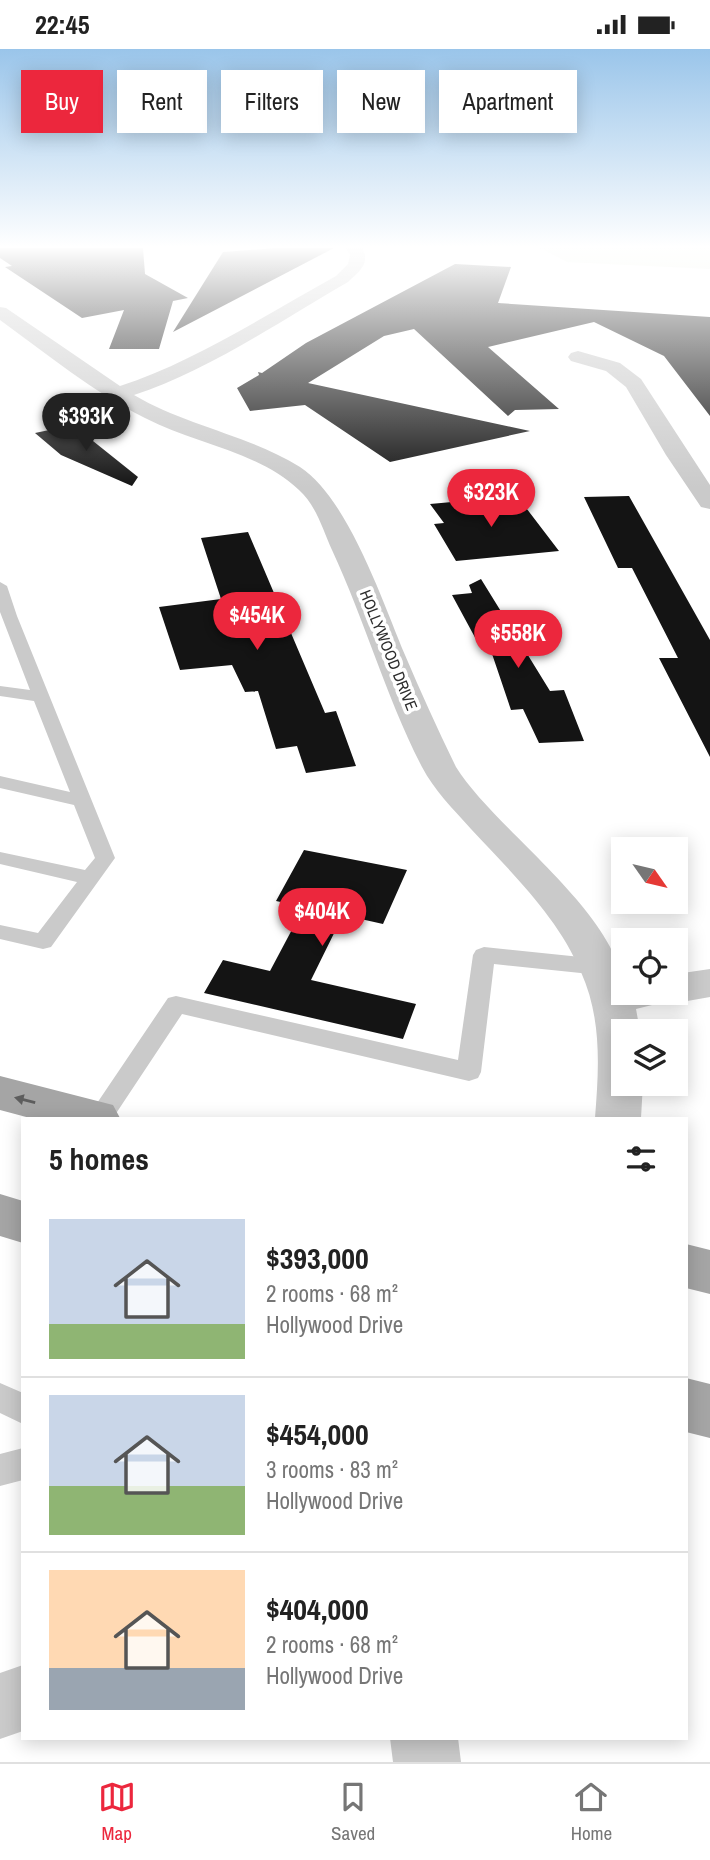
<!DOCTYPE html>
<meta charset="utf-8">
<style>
:root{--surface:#fff;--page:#f6f6f6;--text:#222;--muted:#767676;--line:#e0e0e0;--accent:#ec273d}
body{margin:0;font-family:"Archivo Narrow",sans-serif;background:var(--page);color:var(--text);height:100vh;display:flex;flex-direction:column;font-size:26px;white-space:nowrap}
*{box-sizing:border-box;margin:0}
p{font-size:23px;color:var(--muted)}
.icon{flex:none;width:38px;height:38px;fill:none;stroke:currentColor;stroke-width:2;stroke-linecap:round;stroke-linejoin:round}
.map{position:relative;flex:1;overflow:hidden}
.sheet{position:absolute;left:21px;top:1068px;width:667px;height:623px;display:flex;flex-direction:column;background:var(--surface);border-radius:0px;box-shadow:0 4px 18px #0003}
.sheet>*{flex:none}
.guide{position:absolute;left:21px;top:21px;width:668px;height:63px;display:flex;gap:14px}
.needle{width:46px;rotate:124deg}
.fabs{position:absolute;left:611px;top:788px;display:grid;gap:14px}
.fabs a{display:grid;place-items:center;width:77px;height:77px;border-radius:0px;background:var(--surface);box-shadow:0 4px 18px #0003;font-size:35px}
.price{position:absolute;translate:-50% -60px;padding:0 16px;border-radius:24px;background:var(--accent);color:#fff;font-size:23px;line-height:46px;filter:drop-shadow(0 2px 4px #0008)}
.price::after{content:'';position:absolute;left:50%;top:42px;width:21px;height:16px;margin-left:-10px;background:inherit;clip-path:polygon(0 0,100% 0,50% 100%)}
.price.current{background:#222;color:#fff}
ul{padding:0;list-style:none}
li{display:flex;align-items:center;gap:21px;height:175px;padding:0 28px}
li+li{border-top:2px solid var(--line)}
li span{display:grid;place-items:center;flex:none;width:196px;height:140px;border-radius:0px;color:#555}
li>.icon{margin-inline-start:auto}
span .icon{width:84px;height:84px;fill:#fffc;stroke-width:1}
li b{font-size:30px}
h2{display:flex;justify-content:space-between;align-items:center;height:84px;padding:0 28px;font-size:30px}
.tag{padding:0 24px;border-radius:0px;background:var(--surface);box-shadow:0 4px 18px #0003;font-size:24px;line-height:63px}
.tag.current{background:var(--accent);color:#fff}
.status{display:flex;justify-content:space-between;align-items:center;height:49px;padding:0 35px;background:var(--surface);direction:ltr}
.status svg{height:19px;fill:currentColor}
.tab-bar{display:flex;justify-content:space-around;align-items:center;height:98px;border-top:2px solid var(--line);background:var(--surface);font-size:19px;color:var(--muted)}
.tab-bar a{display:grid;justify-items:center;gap:4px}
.tab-bar .current{color:var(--accent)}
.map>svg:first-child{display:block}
.green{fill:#e4ecda}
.building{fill:#141414}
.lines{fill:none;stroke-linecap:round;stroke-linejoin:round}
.service{fill:#cacaca;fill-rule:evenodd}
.minor{fill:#cacaca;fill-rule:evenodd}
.tertiary{fill:#cacaca;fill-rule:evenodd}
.primary{fill:#a5a5a5;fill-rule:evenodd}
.oneway{fill:#5d5d5d}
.labels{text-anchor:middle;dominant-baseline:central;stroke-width:7;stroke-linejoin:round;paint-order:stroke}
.far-street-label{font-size:16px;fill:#2d2d2d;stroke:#fff}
</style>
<div class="status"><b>22:45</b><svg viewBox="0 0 49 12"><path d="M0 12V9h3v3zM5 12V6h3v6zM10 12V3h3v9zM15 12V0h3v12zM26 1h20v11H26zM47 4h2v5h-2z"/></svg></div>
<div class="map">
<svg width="710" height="1713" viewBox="0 0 710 1713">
<rect width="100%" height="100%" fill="#fff"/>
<path class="green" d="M540 199H710V220L567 213Z"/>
<path class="building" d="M0 199H143L145 225 188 249 173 252 159 300H109L124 261 82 269 5 218 12 217 0 209Z
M276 199H334L173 283 223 203Z
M455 215 511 218 498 254 710 268V367L664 307 594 273 488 298 559 360 515 361 508 367 414 280 384 287 308 334 530 382 390 413 305 356 250 362 237 339 259 326 258 323 262 324 306 294Z
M73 376 138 428 132 437 61 406 35 384Z
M517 447 559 502 456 512 434 475 444 474 430 455Z
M629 447 710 591V708L659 609H678L632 519H618L584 448Z
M248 483 325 664 336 662 356 717 306 724 297 697 276 700 258 642 245 643 232 616 180 621 159 558 221 550 201 489Z
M481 530 550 642 564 641 584 692 539 694 523 660 511 661 488 593 478 594 452 546 472 544 469 536Z
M304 801 407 821 383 875 343 866 311 931 416 955 403 990 204 944 223 911 270 922 304 858 276 852Z"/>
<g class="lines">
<path class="service" d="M0 533 7 537 17 567 115 809 51 898 43 900 0 890V876L38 884 77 833 0 815V803L85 821 95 809 74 756 0 739V727L70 743 34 652 0 647V637L30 641 0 563Z
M484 898 600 910 608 913 611 918 608 923 600 926 494 915 481 1023 478 1029 469 1032 182 965 113 1069H87L168 949 176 947 458 1011 473 906 476 901Z
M0 1334 23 1344V1375L0 1364Z
M23 1399V1431L0 1437V1405Z"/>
<path class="minor" d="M346 199H362C371 214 359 223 348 233 282 271 206 323 134 346 186 377 249 386 300 418 348 449 383 554 405 606 421 644 438 681 456 718 495 781 623 867 623 943H676V925L710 920V948L676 954 665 950 664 953 636 960 640 982H623V1034H643L641 1069H595C599 1019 602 970 581 923 558 868 511 823 471 780 453 760 434 741 422 718 386 648 365 572 332 501 323 481 316 456 299 441 258 402 194 395 145 369 93 343 47 305 0 271V258L6 259 120 337C192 314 269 264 336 227L348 215 350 206Z
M578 302 620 314 641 330 710 436V460L701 458 666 406 626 338 606 322 571 312 568 308 571 304Z
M390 1689H458L461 1713H393Z"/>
<path class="tertiary" d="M23 1616V1682L0 1690V1624Z"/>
<path class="primary" d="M0 1027 113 1056 120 1069H30L0 1061Z
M0 1145 23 1152V1194L0 1187Z
M686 1195 710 1201V1245L686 1239Z
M686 1329 710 1335V1389L686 1383Z"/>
</g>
<defs><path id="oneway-solid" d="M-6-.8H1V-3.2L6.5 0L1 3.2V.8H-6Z" transform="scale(1.75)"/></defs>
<use class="oneway" href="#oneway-solid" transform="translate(25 1051) rotate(-166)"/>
<linearGradient id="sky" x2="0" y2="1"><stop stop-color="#9ac5ea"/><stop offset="0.45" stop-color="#fff"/><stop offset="1" stop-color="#fff" stop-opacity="0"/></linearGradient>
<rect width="710" height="439" fill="url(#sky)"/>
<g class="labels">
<g class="far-street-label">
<text transform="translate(389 601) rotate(68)">HOLLYWOOD DRIVE</text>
</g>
</g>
</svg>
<div class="fabs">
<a><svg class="needle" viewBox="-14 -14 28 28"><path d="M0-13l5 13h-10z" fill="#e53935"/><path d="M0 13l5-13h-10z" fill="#767676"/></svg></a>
<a><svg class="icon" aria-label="locate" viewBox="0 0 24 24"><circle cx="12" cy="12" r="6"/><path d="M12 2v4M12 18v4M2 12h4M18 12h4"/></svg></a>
<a><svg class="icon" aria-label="layers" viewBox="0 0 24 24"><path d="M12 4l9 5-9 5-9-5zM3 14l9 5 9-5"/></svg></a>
</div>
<b class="price current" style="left:86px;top:404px">$393K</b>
<b class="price" style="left:491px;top:480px">$323K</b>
<b class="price" style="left:257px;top:603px">$454K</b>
<b class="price" style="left:518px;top:621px">$558K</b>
<b class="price" style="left:322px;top:899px">$404K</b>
<div class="guide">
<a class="tag current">Buy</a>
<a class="tag">Rent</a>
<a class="tag">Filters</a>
<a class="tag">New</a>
<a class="tag">Apartment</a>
</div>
<section class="sheet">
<h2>5 homes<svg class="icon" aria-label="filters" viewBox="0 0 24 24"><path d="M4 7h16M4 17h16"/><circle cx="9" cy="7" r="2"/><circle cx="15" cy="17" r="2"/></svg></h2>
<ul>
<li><span style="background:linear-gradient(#c9d6e8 75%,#8fb573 0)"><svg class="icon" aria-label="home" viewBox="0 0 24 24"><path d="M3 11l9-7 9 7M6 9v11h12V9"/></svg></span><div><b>$393,000</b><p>2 rooms · 68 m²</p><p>Hollywood Drive</p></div></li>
<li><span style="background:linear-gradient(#c9d6e8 65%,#8fb573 0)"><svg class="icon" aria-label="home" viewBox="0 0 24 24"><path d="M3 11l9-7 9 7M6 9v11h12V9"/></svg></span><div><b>$454,000</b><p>3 rooms · 83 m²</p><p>Hollywood Drive</p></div></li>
<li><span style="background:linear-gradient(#ffd9b3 70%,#9aa5b1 0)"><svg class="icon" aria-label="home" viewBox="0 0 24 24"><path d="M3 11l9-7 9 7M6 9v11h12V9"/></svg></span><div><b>$404,000</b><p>2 rooms · 68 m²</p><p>Hollywood Drive</p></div></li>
</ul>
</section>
</div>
<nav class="tab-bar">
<a class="current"><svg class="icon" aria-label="map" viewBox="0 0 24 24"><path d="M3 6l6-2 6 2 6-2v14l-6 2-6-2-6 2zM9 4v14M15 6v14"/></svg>Map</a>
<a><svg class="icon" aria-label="saved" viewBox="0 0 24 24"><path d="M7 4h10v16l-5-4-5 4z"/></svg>Saved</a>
<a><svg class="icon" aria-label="home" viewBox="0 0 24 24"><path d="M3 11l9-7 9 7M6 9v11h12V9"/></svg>Home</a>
</nav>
